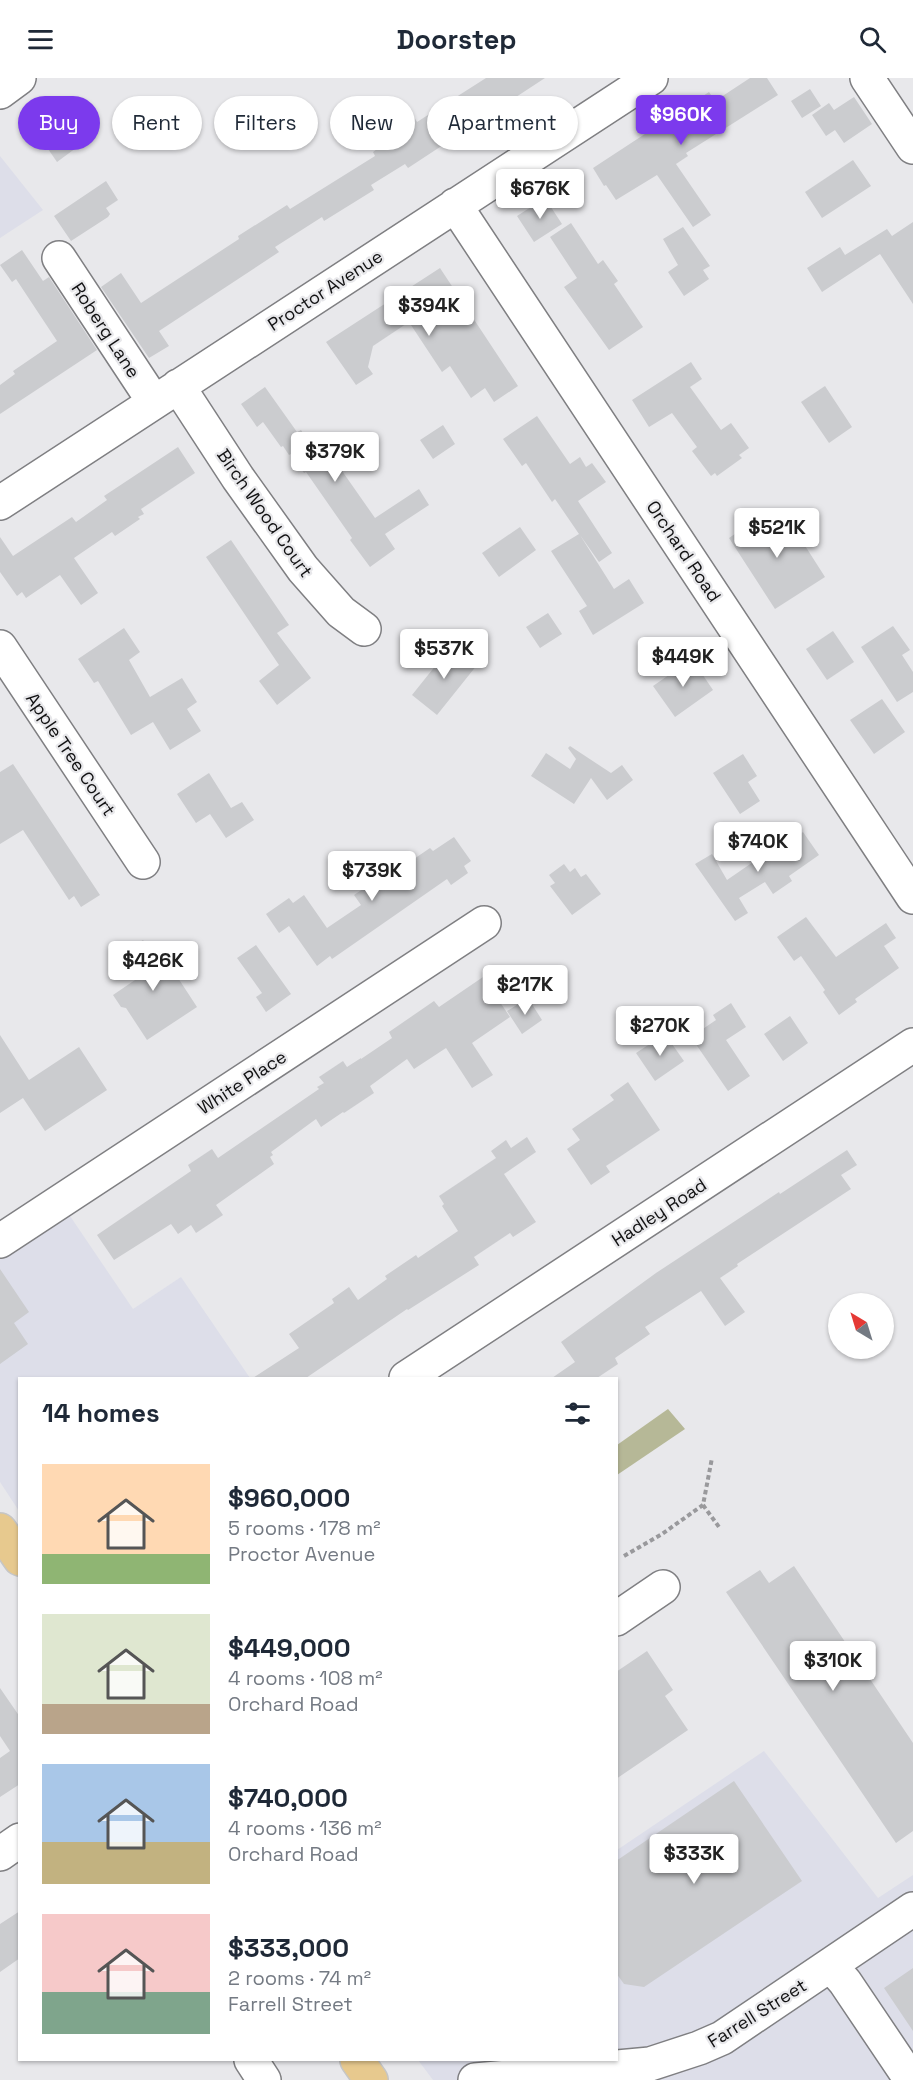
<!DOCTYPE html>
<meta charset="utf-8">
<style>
:root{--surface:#fff;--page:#f2f2f3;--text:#1f2937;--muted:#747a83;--accent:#7c3aed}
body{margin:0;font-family:"Space Grotesk",sans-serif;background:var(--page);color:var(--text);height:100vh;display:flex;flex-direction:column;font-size:22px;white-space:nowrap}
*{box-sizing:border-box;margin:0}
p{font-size:20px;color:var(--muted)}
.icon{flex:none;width:33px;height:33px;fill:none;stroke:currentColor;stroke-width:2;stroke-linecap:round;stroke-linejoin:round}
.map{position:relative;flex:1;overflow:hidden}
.side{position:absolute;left:18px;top:1299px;width:600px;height:684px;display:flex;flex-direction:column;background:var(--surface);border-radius:0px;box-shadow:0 2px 4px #0004}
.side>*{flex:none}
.top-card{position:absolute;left:18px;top:18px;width:600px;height:54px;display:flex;gap:12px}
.needle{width:39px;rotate:322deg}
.tools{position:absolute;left:828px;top:1215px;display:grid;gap:12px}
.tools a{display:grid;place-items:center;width:66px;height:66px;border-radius:50%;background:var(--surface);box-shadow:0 2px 4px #0004;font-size:30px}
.price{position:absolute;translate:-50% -51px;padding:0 14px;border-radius:6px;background:#fff;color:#222;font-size:20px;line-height:39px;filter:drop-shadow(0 2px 3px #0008)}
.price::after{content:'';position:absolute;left:50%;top:36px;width:18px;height:14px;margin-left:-9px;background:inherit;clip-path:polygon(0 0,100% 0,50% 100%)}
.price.current{background:var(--accent);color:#fff}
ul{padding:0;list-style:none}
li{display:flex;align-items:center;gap:18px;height:150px;padding:0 24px}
li span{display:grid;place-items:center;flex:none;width:168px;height:120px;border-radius:0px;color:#555}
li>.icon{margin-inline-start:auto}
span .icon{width:72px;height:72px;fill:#fffc;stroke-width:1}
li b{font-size:26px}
h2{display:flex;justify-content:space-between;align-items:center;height:72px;padding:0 24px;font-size:26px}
.pill{padding:0 21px;border-radius:27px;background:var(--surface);box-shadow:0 2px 4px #0004;font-size:21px;line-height:54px}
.pill.current{background:var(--accent);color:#fff}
header{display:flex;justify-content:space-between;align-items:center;height:78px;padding:0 24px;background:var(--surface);font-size:27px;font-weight:700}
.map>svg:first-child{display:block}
.built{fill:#dddee9}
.green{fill:#b6b897}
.building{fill:#cbcccf}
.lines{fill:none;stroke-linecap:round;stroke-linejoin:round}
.minor-casing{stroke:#7f7f82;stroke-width:36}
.major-casing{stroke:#c6c6c6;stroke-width:36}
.path{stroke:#99999c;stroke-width:4;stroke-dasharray:4.5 3;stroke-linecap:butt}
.minor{stroke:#fff;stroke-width:33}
.major{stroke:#e7c98e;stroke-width:33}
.labels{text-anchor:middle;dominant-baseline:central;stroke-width:4.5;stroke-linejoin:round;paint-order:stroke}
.street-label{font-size:18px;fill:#121213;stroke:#e8e8eb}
</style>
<header><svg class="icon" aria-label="menu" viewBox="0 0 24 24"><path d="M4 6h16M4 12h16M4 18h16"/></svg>Doorstep<svg class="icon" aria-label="search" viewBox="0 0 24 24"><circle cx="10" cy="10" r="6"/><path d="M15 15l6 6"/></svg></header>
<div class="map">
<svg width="913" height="2002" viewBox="0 0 913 2002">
<rect width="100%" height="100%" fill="#e8e8eb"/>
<path class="built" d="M0 78 43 132 0 160Z
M68 1135 133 1231 181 1199 250 1300H20L19 1433 0 1404V1181Z
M764 1673 878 1820 913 1797V2002H433L418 1982H616L617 1772Z"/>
<path class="green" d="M668 1331 685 1351 617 1397V1367Z"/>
<path class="building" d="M486 0H545L408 90 405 86 371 107 374 112 324 143 322 139 275 169 279 174 159 253 169 268 149 280 101 209 121 195 141 225 239 161 238 158 287 127 290 131 375 78 373 74 399 55 392 46 411 34 417 44Z
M750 0H767L778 17 686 75 688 78 676 86 711 137 693 149 657 97 616 122 606 107 604 108 593 90 709 14 715 23Z
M810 11 821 28 802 40 791 23Z
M854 19 872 46 844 65 835 52 826 58 812 37 829 25 834 32Z
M80 27 99 53 57 84 35 52 53 39 57 44Z
M853 82 871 108 822 140 805 114Z
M106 103 118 122 106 130 110 136 108 139 71 163 54 138Z
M545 120 562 146 534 164 517 138Z
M913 144V226L880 176 822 214 807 190 840 169 845 177 887 151 892 158Z
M571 145 598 186 603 182 618 203 614 206 643 249 609 272 564 209 577 200 550 159Z
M683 149 710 188 703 192 709 201 684 218 668 194 678 187 663 161Z
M22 172 43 203 49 199 97 272 0 336V307L15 296 13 293 57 263 16 201 12 204 0 187Z
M440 190 518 308 494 324 485 310 471 320 450 288 442 294 409 244 373 268 368 289 373 296 356 307 326 264Z
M691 284 702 301 690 309 721 352 731 345 749 370 739 377 742 380 717 398 715 395 711 398 692 373 697 369 672 335 649 349 632 322Z
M825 308 852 349 829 365 801 324Z
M265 309 297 354 301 352 317 376 326 370 375 440 419 411 429 427 385 456 395 471 370 489 350 462 352 460 306 394 304 395 291 376 289 377 283 368 281 369 263 344 257 349 241 326Z
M537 338 570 386 580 379 586 389 592 385 606 404 578 423 612 475 599 484 580 457 614 511 629 501 644 525 593 557 579 533 587 528 551 473 579 456 555 421 552 424 526 385 522 388 503 361Z
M443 347 455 366 433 381 420 362Z
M178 369 195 395 141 431 144 436 138 439 140 441 115 458 112 454 74 480 98 515 81 527 60 497 26 520 22 514 17 518 0 494V459L13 478 72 439 76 444 107 422 104 418Z
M770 432 786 457 795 452 825 499 775 531 729 460Z
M520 449 536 472 499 499 482 475Z
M231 462 289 547 277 555 311 600 277 627 259 603 279 587 206 479Z
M548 535 562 556 540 570 526 549Z
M893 548 910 572 902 577 913 594V614L897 624 861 569Z
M124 550 140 574 129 582 150 619 182 600 197 624 187 631 201 653 170 672 153 644 131 657 98 603 94 605 78 581Z
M833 553 854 584 827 602 806 571Z
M452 567 477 587 437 637 412 617Z
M692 581 713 612 675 639 653 608Z
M882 621 905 654 874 676 850 642Z
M570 668 611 695 622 687 633 702 607 722 591 700 574 726 531 698 546 675 570 691 576 681 568 670Z
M743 676 757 698 748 704 760 723 740 736 713 695Z
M13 686 100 817 81 829 74 818 69 822 23 752 0 766V694Z
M209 695 231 730 242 724 254 742 226 760 210 736 196 745 177 716Z
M803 754 819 777 789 798 792 803 773 816 765 804 739 820 748 835 735 843 695 786 712 776 727 802 792 757 794 761Z
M454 759 471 783 464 788 468 795 451 807 447 801 332 881 330 878 317 888 289 848 279 855 266 836 289 820 293 825 304 817 327 850 361 827 354 817 409 780 411 783 430 770 433 773Z
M564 786 570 794 575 790 581 799 586 796 601 816 572 837 550 808 555 805 549 797Z
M806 839 836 879 886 845 896 860 884 868 899 890 855 921 857 924 839 937 823 914 825 912 801 878 794 883 777 859Z
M143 862 158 885 165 880 197 929 147 962 126 930 121 929 113 917 135 902 119 878Z
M256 867 291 916 266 934 256 919 262 915 237 880Z
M483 899 510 939 472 965 493 997 472 1010 446 970 414 991 407 981 370 1008 374 1015 344 1035 343 1034 321 1049 316 1041 271 1074 273 1077 270 1079 274 1086 216 1127 223 1137 196 1155 191 1147 178 1156 171 1146 114 1182 97 1157 191 1093 188 1087 212 1071 218 1080 319 1011 317 1009 324 1005 319 999 343 983 347 989 361 980V981L392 960 389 954 434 923 439 929Z
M528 920 542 942 522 956 507 933Z
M731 925 746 949 726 962 750 998 728 1013 691 959 716 942 713 937Z
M790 938 808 965 783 983 764 956Z
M665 956 684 983 655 1003 636 975Z
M0 957 29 1002 79 969 107 1012 45 1053 23 1020 0 1035Z
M628 1004 660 1052 606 1088 610 1094 591 1107 567 1071 580 1062 572 1051 614 1022 610 1017Z
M527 1059 536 1074 504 1096 536 1144 513 1159 510 1155 474 1179 479 1187 408 1232 407 1231 306 1300H253L299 1270 289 1256 334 1225 332 1221 349 1209 358 1222 387 1201 385 1198 416 1177 418 1180 458 1153 442 1128 444 1126 439 1118 496 1080 491 1073 506 1062 511 1070Z
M847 1072 857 1087 841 1097 851 1111 737 1186 738 1188 720 1200 745 1234 725 1248 701 1213 645 1249 650 1256 615 1280 618 1286 597 1300H552L575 1284 561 1264 656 1195 779 1114 780 1116Z
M0 1191 29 1234 14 1245 28 1266 0 1286Z
M794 1488 913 1665V1753L896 1765 726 1514 760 1492 769 1505Z
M647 1573 673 1612 665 1618 688 1652 616 1701V1594Z
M0 1610 20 1639V1706L0 1719V1680L10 1673 0 1658Z
M734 1703 802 1803 644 1909 624 1906 616 1895V1783Z
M20 1833V1880L0 1894V1846Z
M913 1890V1953L884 1910Z"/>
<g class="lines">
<defs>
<path id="minor" d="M867 0 913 69
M0 14 19 0
M455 127 913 819
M59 180 154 324
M178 308 238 400 303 491 341 534 364 551
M0 425 651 0
M0 569 143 784
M0 1163 484 845
M406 1300 913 967
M616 1541 663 1509
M0 1776 20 1762
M831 1888 845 1904 911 2002
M251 1982 264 2002
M475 2002 650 1986 699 1970 722 1960 913 1831"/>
<path id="major" d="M0 1452 20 1481
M357 1982 371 2002"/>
</defs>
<use href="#minor" class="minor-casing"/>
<use href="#major" class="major-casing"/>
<path class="path" d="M703 1427 719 1449
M624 1478 662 1456 703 1427 712 1380"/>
<use href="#minor" class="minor"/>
<use href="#major" class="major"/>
</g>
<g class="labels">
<g class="street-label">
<text transform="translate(325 212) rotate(-33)">Proctor Avenue</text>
<text transform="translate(106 252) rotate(57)">Roberg Lane</text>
<text transform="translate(265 435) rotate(55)">Birch Wood Court</text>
<text transform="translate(684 473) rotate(56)">Orchard Road</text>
<text transform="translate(71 676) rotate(56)">Apple Tree Court</text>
<text transform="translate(242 1004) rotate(-33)">White Place</text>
<text transform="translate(659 1134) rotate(-33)">Hadley Road</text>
<text transform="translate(757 1935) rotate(-32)">Farrell Street</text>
</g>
</g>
</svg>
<div class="tools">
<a><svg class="needle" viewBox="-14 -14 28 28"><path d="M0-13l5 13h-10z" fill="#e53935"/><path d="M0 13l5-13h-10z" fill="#747a83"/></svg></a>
</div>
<b class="price current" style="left:681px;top:68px">$960K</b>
<b class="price" style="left:540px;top:142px">$676K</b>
<b class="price" style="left:429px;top:259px">$394K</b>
<b class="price" style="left:335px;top:405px">$379K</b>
<b class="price" style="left:777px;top:481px">$521K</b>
<b class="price" style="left:444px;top:602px">$537K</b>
<b class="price" style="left:683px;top:610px">$449K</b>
<b class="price" style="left:758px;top:795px">$740K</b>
<b class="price" style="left:372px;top:824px">$739K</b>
<b class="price" style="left:153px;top:914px">$426K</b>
<b class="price" style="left:525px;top:938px">$217K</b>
<b class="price" style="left:660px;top:979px">$270K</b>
<b class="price" style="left:833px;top:1614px">$310K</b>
<b class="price" style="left:694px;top:1807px">$333K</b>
<div class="top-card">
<a class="pill current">Buy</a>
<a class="pill">Rent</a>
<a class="pill">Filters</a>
<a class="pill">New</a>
<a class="pill">Apartment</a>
</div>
<section class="side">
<h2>14 homes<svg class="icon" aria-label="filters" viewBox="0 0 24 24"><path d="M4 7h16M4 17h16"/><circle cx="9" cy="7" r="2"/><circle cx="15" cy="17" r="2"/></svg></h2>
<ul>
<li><span style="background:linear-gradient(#ffd9b3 75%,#8fb573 0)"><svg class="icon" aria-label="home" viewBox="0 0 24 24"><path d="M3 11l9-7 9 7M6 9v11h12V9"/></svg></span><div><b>$960,000</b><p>5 rooms · 178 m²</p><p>Proctor Avenue</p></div></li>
<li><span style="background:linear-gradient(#dfe7d0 75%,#b9a48a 0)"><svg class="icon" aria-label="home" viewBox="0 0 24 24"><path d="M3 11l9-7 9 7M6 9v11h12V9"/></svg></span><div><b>$449,000</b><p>4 rooms · 108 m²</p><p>Orchard Road</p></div></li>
<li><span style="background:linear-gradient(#a9c7e8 65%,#c2b280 0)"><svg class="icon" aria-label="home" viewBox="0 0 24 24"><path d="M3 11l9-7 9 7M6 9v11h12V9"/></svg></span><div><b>$740,000</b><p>4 rooms · 136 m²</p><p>Orchard Road</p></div></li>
<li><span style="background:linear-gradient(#f6c9c9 65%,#7fa58c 0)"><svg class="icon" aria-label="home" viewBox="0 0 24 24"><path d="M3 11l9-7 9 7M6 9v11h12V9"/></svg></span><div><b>$333,000</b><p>2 rooms · 74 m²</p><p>Farrell Street</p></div></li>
</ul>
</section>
</div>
